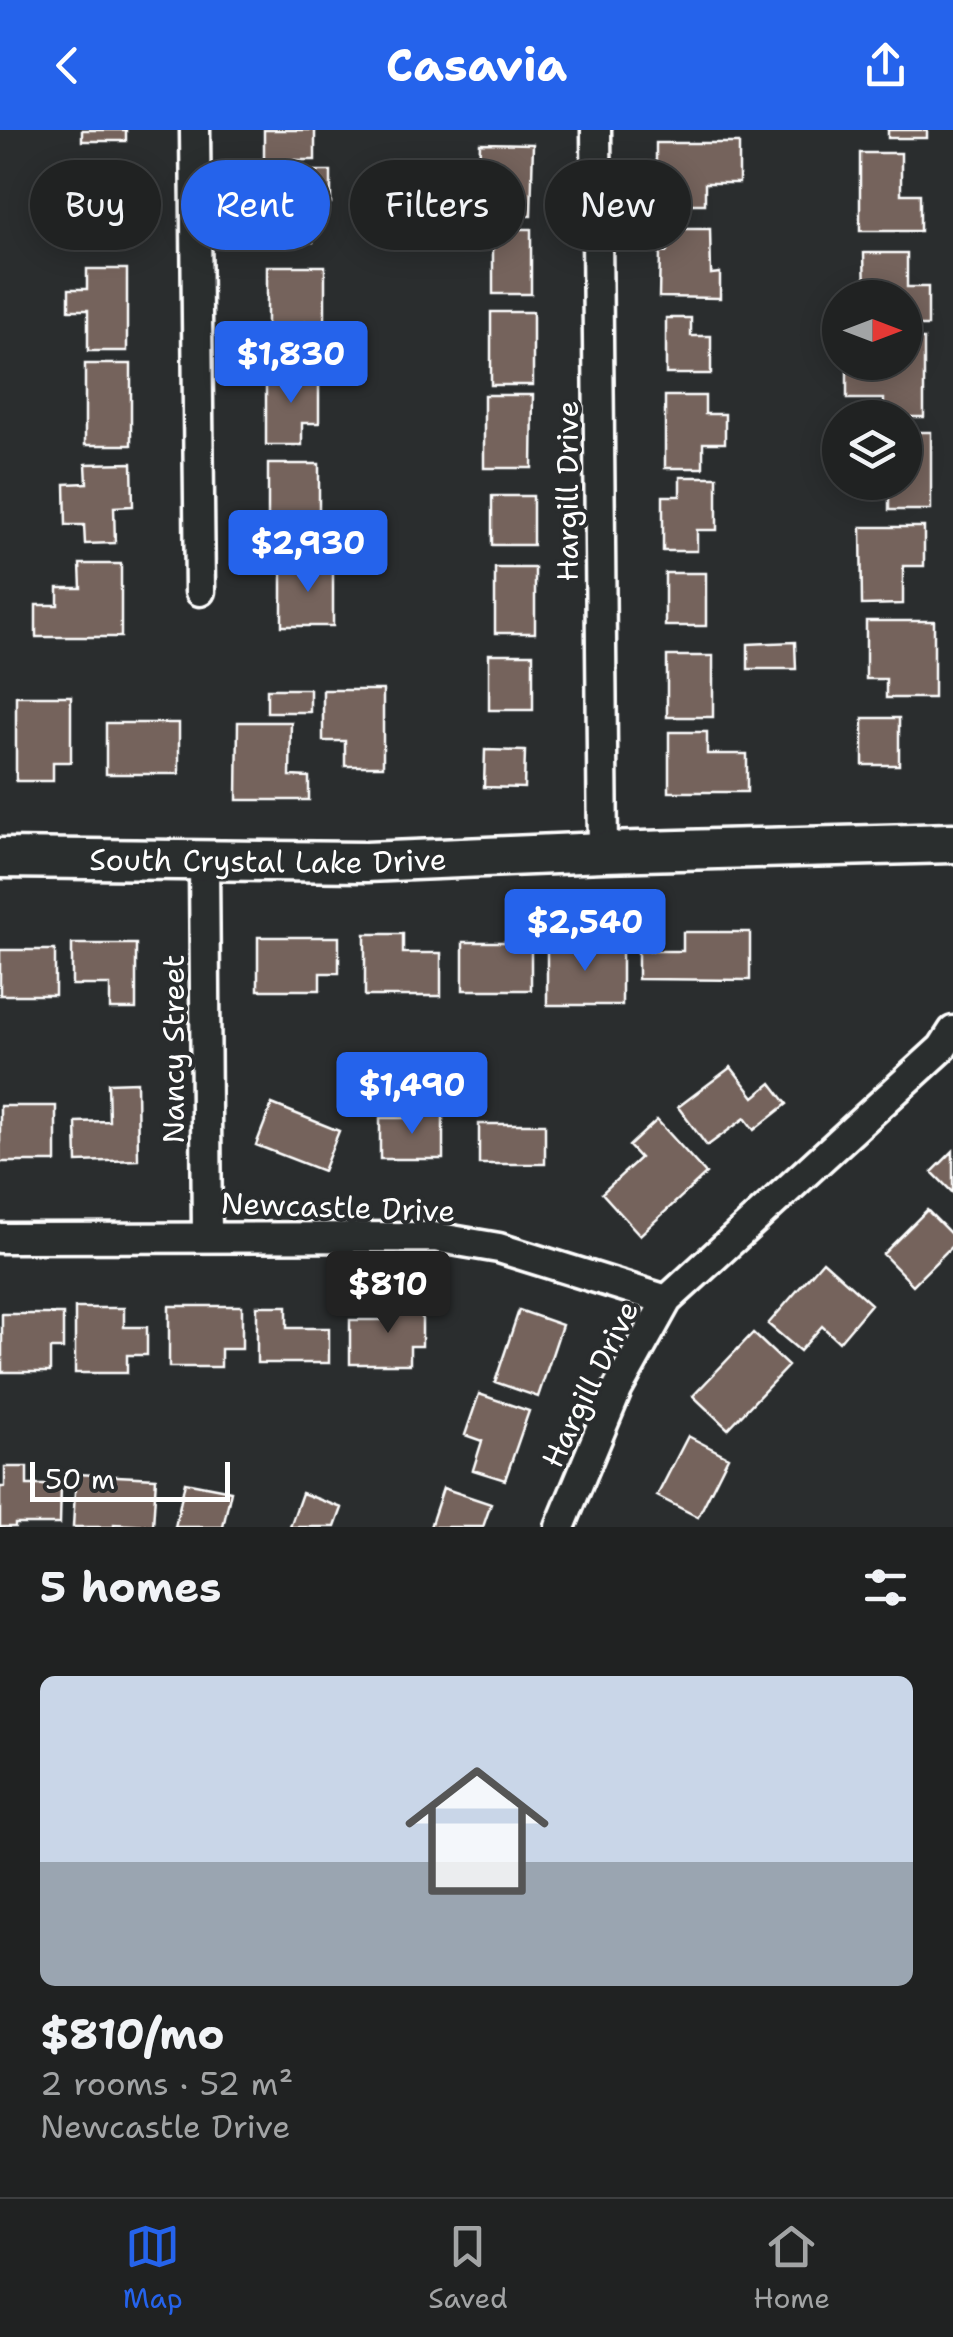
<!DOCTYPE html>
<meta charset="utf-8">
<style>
:root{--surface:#202222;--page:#2d2f2f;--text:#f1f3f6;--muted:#a2a4a5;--line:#3d3f40;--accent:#2563eb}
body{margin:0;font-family:"Shantell Sans",sans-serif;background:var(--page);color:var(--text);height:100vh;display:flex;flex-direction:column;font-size:38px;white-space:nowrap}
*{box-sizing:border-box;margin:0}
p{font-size:32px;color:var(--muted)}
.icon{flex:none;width:55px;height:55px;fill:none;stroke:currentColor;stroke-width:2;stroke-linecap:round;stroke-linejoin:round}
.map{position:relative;height:1397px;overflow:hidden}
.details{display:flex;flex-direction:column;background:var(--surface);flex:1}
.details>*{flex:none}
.top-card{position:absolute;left:30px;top:30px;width:895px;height:90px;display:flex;gap:20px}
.needle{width:65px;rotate:90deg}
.controls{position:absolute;left:822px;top:150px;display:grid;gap:20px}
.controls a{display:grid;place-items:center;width:100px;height:100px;border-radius:50%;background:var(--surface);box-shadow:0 5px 25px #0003,0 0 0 2px var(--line);font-size:50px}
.scale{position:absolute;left:30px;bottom:25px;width:200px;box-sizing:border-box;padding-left:10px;border:5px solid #fff;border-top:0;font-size:28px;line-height:35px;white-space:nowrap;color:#fff;-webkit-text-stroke:8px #2a2d2e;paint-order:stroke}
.price{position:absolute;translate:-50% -85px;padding:0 22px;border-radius:10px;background:var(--accent);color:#fff;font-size:32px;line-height:65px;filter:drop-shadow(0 2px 5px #0008)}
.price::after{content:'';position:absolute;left:50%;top:60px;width:30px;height:22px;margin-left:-15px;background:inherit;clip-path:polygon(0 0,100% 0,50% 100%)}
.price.active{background:#222;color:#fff}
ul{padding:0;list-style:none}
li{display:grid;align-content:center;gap:20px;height:530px;padding:0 40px}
li span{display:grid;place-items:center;height:310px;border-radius:15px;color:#555}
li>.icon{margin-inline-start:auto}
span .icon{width:180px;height:180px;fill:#fffc;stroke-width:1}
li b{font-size:42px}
h2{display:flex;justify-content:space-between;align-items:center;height:120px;padding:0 40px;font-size:42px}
.pill{padding:0 35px;border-radius:45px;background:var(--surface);box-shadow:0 5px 25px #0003,0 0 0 2px var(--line);font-size:35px;line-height:90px}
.pill.active{background:var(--accent);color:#fff}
header{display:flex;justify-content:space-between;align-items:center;height:130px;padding:0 40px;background:var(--accent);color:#fff;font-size:45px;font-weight:700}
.tab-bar{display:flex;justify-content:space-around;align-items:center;height:140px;border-top:2px solid var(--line);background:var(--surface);font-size:28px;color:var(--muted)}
.tab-bar a{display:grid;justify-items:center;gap:5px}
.tab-bar .active{color:var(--accent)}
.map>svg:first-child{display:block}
.building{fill:#75645c;stroke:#fff;stroke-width:2.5}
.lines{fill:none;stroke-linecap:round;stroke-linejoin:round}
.street-casing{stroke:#fff;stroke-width:35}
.secondary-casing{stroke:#fff;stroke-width:45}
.street{stroke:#2a2d2e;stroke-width:28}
.secondary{stroke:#2a2d2e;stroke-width:38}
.labels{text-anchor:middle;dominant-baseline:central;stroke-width:8;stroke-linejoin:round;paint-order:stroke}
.street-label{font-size:30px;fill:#fff;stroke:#2a2d2e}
</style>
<header><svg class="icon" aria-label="back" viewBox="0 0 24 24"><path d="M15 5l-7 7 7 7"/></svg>Casavia<svg class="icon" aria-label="share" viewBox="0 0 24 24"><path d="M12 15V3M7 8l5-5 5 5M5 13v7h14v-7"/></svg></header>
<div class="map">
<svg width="953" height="1397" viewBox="0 0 953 1397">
<rect width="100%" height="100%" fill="#2a2d2e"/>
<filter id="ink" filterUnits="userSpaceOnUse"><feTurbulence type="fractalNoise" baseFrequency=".01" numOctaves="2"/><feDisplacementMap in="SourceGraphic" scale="20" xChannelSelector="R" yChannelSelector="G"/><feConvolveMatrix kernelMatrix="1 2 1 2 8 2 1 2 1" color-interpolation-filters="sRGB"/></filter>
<g filter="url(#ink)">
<path class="building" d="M82 0H126V11H82Z
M264 0H315V30H264Z
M888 0H927V8H888Z
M480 13 533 14 531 86 478 85Z
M656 13H739V53H705V74H656Z
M860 23H901V64H920V101H860Z
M266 41H331V73H313V112H266Z
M83 44 123 45 121 114 62 113 63 65H83Z
M493 99H531V164H493Z
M667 99H710L711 144 720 143V168L659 167 660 123 667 122Z
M864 123H907V157H928V196H905V168H849V162H865Z
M267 136H325V192H306V214H267Z
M87 139H127V221H88V180H69V159H87Z
M491 182H533V255H491Z
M666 188H691V206H711V244H666Z
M905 209H924V287H884V269H847V232H905Z
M85 234H131V315H85Z
M266 243H319V293H302V315H266Z
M484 265H533L532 338H484Z
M665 266H705V284H725V313H703V338H665Z
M905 302H931V380H889V357H849V352H905Z
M132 333 133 376 114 377 115 413 85 414 84 395H66L65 354 87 353 86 334Z
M268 334H319V387H303V408H268Z
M680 347H717V400H697V421H663V366H680Z
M492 366H533V415H492Z
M861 397H924V436H903V474L862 475Z
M80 434H121V507H36V475H58V458H81Z
M282 434H333V496H282Z
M495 438H535V503H495Z
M665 443H706V496H665Z
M866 491H934V568H886V549H866Z
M795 512 796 539H748V514Z
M489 524H533V580H489Z
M667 526H713V587H667Z
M267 559H310V582H267Z
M323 560H383V636H345V611H323Z
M16 566H71V632H53V651H16Z
M863 588H899V635H863Z
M238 592H291L290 646 309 647V670H237Z
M106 593H179V644H106Z
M669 602H707V624H747V662H669Z
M485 620 525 621 524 658 484 657Z
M683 802H750V850L638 849V821H683Z
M365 804H403V823H441V866H365Z
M258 807H339V843H320V860H258Z
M463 812H531V860H463Z
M72 814H136V879H110V855H72Z
M547 814H622V875H547Z
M0 820H55V865H0Z
M731 937 754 967 771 953 787 974 754 1000 745 988 707 1016 678 977Z
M137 952 138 1030 77 1032 76 992 109 991 108 953Z
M272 974 339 1001 323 1041 256 1015Z
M0 976H56V1032H0Z
M405 983H443V1029H380V988H405Z
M657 990 706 1044 640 1105 602 1063 640 1028 629 1016Z
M479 994H545V1034H479Z
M953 1021V1063L932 1042Z
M927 1080 953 1106V1115L913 1155 883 1124Z
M823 1131 871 1174 839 1212 822 1196 800 1221 768 1194Z
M395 1169H422V1216H410V1234H350V1190H395Z
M169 1176H242V1219H221V1237H169Z
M257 1176H287V1198H329V1233H257Z
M75 1178H124V1197H147V1225H127V1243H75Z
M519 1180 562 1195 538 1267 495 1252Z
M2 1184H63V1219H50V1242H2Z
M753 1203 788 1236 728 1299 693 1266Z
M479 1264 529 1281 505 1350 473 1340 482 1311 465 1305Z
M688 1306 728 1327 698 1387 657 1366Z
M5 1337H27V1355H61L60 1394H15V1397H0V1357H5Z
M76 1344 156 1348 153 1396 114 1394V1397H73Z
M185 1352 231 1361 223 1397H175Z
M443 1358 491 1374 483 1397H430Z
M302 1363 342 1378 335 1397H290Z"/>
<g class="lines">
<defs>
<path id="street" d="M195 0 200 461
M596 0 603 722
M204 733 207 1106
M0 1108 434 1107 499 1118 667 1170
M560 1397 617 1260 667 1170 942 918 953 901"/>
<g id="secondary">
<path id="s1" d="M0 728 366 732 603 722 953 713"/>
</g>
</defs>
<use href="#street" class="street-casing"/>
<use href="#secondary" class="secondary-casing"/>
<use href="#street" class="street"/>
<use href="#secondary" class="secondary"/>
</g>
</g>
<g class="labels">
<g class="street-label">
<text transform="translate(567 361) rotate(-90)">Hargill Drive</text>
<text stroke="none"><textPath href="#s1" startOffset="268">South Crystal Lake Drive</textPath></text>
<text transform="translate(173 919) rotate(-90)">Nancy Street</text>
<text transform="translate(338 1077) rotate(2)">Newcastle Drive</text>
<text transform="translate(590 1254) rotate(-64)">Hargill Drive</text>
</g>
</g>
</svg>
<div class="controls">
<a><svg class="needle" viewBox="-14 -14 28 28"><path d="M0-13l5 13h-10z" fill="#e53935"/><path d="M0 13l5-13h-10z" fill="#a2a4a5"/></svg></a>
<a><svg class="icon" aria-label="layers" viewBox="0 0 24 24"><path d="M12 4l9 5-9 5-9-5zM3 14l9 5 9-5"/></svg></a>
</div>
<div class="scale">50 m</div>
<b class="price" style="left:291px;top:276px">$1,830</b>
<b class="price" style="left:308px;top:465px">$2,930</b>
<b class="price" style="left:585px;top:844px">$2,540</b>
<b class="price" style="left:412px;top:1007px">$1,490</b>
<b class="price active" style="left:388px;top:1206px">$810</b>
<div class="top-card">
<a class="pill">Buy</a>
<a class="pill active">Rent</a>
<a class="pill">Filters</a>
<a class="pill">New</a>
</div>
</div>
<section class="details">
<h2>5 homes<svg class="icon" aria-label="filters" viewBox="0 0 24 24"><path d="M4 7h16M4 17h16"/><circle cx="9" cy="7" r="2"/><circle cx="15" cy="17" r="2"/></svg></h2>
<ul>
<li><span style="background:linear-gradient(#c9d6e8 60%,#9aa5b1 0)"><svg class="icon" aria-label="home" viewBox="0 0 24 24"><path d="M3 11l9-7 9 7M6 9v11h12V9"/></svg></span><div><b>$810/mo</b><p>2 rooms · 52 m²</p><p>Newcastle Drive</p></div></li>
</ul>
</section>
<nav class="tab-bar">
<a class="active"><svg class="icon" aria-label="map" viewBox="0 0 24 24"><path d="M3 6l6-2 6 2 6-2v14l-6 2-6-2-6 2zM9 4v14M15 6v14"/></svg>Map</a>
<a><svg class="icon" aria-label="saved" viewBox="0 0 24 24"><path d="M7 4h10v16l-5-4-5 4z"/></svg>Saved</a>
<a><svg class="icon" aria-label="home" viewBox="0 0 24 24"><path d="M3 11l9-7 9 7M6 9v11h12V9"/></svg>Home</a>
</nav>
